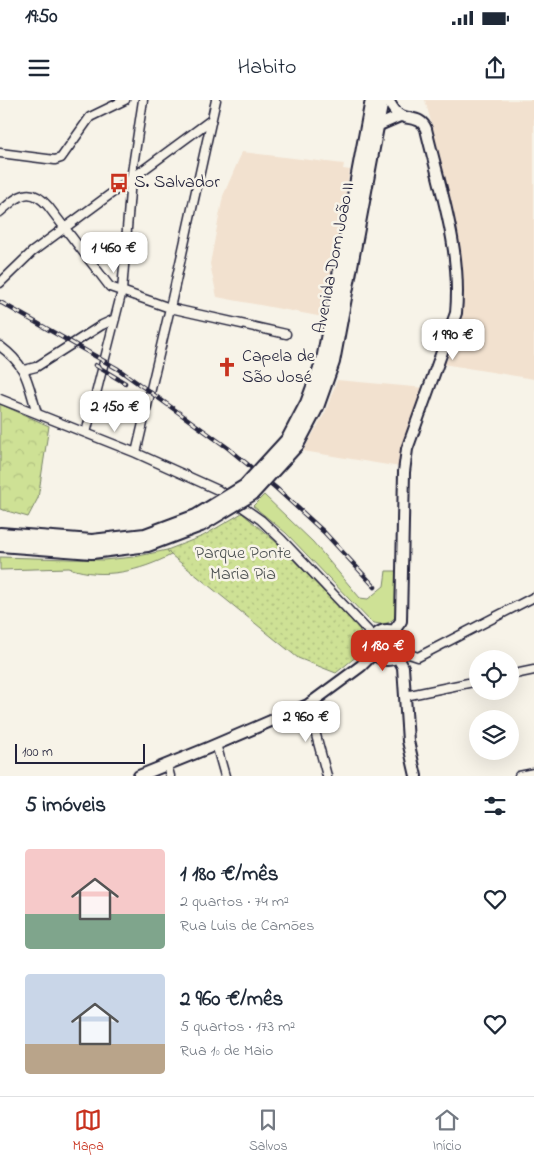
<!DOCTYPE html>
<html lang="pt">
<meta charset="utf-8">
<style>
:root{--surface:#fff;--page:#f6f6f7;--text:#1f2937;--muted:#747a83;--line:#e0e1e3;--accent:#c8321e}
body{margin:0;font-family:"Indie Flower",sans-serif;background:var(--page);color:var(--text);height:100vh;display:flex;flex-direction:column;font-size:19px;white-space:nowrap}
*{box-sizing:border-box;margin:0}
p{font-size:16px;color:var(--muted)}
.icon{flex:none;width:28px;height:28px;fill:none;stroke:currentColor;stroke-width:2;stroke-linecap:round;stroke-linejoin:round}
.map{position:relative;height:676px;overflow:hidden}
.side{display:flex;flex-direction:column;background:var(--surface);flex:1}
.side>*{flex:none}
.buttons{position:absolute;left:469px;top:550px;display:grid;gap:10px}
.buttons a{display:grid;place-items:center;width:50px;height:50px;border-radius:50%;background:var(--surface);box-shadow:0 5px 20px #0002;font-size:25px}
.scale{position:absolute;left:15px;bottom:12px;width:130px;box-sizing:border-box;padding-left:5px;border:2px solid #22223b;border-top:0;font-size:14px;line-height:18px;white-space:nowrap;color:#22223b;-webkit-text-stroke:4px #f7f3e8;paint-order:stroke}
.price{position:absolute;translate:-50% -42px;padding:0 11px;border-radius:10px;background:#fff;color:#222;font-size:16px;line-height:32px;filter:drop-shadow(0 1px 2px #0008)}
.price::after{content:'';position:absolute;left:50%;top:30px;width:15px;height:11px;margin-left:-8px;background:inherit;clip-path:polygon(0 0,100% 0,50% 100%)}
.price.current{background:var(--accent);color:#fff}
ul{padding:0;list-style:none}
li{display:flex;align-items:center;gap:15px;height:125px;padding:0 25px}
li span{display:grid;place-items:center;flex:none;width:140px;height:100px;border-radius:5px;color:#555}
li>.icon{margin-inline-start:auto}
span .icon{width:60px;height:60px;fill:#fffc;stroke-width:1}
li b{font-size:21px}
h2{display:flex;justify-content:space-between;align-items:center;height:60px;padding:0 25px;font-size:21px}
.status{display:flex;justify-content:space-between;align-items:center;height:35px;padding:0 25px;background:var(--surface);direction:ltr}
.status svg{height:14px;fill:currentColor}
header{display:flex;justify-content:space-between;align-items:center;height:65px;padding:0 25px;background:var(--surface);font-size:22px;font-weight:600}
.tabs{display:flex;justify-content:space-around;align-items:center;height:70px;border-top:1px solid var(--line);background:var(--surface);font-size:14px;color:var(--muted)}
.tabs a{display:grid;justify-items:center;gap:2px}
.tabs .current{color:var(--accent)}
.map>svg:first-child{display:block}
.built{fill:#f2e1cf}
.green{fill:#cee195;stroke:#788268}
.forest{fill:url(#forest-crowns);stroke:#788268}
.park{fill:url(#park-dots);stroke:#788268}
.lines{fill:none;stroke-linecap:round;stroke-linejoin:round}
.minor-casing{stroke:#22223b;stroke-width:11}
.tertiary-casing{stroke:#22223b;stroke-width:14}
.primary-casing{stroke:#22223b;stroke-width:16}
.minor{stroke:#f7f3e8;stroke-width:8}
.tertiary{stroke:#f7f3e8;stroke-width:10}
.primary{stroke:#f7f3e8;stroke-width:12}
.rail-casing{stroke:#22223b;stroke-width:4.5}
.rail{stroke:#f7f3e8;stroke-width:2.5;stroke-dasharray:8;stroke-linecap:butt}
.primary-bridge-casing{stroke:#22223b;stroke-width:16;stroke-linecap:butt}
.primary-bridge{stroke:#f7f3e8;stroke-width:12}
.labels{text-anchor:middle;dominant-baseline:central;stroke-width:5;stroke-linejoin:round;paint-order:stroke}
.poi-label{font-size:18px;fill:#22223b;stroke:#f7f3e8;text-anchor:start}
.street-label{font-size:18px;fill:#22223b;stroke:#f7f3e8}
.park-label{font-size:18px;fill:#4d5252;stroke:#f7f3e8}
</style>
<div class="status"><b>19:50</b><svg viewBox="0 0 49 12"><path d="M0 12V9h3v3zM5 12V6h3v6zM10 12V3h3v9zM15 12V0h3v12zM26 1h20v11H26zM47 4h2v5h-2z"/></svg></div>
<header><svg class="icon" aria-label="menu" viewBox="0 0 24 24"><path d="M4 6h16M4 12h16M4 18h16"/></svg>Habito<svg class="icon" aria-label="share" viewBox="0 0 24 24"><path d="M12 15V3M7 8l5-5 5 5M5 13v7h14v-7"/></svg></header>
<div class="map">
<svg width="534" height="676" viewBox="0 0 534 676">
<defs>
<pattern id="forest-crowns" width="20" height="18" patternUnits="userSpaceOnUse" patternTransform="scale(1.25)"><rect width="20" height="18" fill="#cee195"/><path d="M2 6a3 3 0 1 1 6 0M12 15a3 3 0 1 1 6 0" fill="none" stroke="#b1c181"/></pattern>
<pattern id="park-dots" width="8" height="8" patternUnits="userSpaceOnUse" patternTransform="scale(1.25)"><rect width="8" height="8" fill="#cee195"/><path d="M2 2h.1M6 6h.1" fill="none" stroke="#b1c181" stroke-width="1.8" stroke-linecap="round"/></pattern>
</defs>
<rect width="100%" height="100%" fill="#f7f3e8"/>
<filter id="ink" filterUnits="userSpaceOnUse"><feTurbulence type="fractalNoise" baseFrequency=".02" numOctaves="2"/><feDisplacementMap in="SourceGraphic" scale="10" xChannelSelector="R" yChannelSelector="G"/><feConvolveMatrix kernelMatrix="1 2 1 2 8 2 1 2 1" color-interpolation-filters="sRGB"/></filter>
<g filter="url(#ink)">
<path class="built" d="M425 0H534V279L443 264 444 261 447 260 451 250 449 247 459 215 462 199 460 166 431 30 433 29Z
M242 52 344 64 343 69 350 70 323 217 217 197 210 164 223 96Z
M337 280 425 288 405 340 400 367 303 351 325 313Z"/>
<path class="green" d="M264 395 313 442 360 498 368 499 384 486 386 471H398L397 514C391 524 383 526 371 522L286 433 253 406Z
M167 450 171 455C140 471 104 480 69 468L0 470V457L104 460 134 457Z"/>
<path class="forest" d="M0 304 49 326 38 398 28 417 0 409Z"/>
<path class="park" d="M242 413 277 443 359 528 364 543 363 551 336 573 298 558 171 455 167 450 203 436Z"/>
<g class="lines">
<defs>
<path id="minor" d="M0 53 55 60 61 58 90 17 125 0
M0 112C17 97 29 84 48 106L110 187 170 208 286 234
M0 183 32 152 211 20
M0 246C28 267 27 281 37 313
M24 270 36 267 102 225 115 219
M0 299 136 353 218 390 261 420 282 440 374 537
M86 333 122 191 131 79 143 0
M136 353 170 208 216 0
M400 551 418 557 534 497
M510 575 534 570
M405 596 478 581
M308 605 327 676
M216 644 225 676
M167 665 170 676
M519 676 534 673"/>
<path id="tertiary" d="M388 0C391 5 393 10 398 14 407 21 421 15 426 29 440 88 462 151 456 213L407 349 404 372 401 521 393 532
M377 26 400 16
M372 545a15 15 0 1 1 30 0a15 15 0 1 1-30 0Z
M397 556 403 567 408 641 416 676
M139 676 208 648 308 605 361 566 374 553"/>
<path id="primary" d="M288 339 307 303 323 260 372 0
M297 345 317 307 333 262 382 0
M0 434 92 441
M0 445 92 452"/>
</defs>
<use href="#minor" class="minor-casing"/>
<use href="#tertiary" class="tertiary-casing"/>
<use href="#primary" class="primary-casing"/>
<use href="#minor" class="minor"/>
<use href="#tertiary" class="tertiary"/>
<use href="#primary" class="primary"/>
<defs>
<path id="rail" d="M0 202 118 269 228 348 276 388 324 432 375 487
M95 265 125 283"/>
</defs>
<use href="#rail" class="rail-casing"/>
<use href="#rail" class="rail"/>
<defs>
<path id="primary-bridge" d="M92 441 145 435 196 416 245 386 288 339
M92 452 148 445 201 425 252 394 297 345"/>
</defs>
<use href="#primary-bridge" class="primary-bridge-casing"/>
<use href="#primary-bridge" class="primary-bridge"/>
</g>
</g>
<defs>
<symbol id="bus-bare" viewBox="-9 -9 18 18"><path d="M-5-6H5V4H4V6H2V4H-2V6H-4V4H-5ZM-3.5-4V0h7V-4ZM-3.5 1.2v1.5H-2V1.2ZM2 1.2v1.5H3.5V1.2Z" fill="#c8321e" stroke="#f7f3e8" stroke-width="2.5" paint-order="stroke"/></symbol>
<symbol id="church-bare" viewBox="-9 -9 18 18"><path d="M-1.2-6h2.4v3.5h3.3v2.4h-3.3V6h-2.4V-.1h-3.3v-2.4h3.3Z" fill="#c8321e" stroke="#f7f3e8" stroke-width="2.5" paint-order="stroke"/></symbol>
</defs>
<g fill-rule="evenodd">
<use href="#bus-bare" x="105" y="69" width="28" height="28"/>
<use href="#church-bare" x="213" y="253" width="28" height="28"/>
</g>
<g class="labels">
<g class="poi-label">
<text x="134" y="83">S. Salvador</text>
<text x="242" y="257">Capela de<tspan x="242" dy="21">São José</tspan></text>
</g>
<g class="street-label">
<text transform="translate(335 158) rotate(-79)">Avenida Dom João II</text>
</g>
<g class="park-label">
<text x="243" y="454">Parque Ponte<tspan x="243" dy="21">Maria Pia</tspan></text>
</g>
</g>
</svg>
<div class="buttons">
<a><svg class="icon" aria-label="locate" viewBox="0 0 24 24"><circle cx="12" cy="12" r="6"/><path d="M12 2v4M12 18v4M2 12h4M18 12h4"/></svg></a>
<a><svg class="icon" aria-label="layers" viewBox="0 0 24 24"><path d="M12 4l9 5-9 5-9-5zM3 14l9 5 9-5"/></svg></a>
</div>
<div class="scale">100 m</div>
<b class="price" style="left:114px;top:174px">1 460 €</b>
<b class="price" style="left:453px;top:261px">1 990 €</b>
<b class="price" style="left:115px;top:333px">2 150 €</b>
<b class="price current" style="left:383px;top:572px">1 180 €</b>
<b class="price" style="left:306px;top:643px">2 960 €</b>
</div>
<section class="side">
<h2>5 imóveis<svg class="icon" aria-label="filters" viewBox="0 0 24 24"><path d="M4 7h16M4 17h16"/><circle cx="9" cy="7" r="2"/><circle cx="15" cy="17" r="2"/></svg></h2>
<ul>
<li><span style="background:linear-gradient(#f6c9c9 65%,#7fa58c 0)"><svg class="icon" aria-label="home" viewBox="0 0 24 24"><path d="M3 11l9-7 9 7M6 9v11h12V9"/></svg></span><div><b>1 180 €/mês</b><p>2 quartos · 74 m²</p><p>Rua Luis de Camões</p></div><svg class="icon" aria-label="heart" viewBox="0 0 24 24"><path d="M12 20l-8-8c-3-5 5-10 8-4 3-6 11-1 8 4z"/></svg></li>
<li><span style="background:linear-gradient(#c9d6e8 70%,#b9a48a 0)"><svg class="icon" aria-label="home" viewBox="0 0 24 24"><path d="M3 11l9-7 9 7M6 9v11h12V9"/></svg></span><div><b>2 960 €/mês</b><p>5 quartos · 173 m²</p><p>Rua 1º de Maio</p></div><svg class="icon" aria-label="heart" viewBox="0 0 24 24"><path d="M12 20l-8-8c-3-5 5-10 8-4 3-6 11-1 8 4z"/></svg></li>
</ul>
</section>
<nav class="tabs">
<a class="current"><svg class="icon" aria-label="map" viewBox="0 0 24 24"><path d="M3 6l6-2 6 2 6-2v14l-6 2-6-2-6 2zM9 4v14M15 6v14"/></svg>Mapa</a>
<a><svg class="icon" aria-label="saved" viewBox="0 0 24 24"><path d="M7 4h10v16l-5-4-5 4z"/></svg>Salvos</a>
<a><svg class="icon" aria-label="home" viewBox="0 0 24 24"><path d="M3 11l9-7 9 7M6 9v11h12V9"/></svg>Início</a>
</nav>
